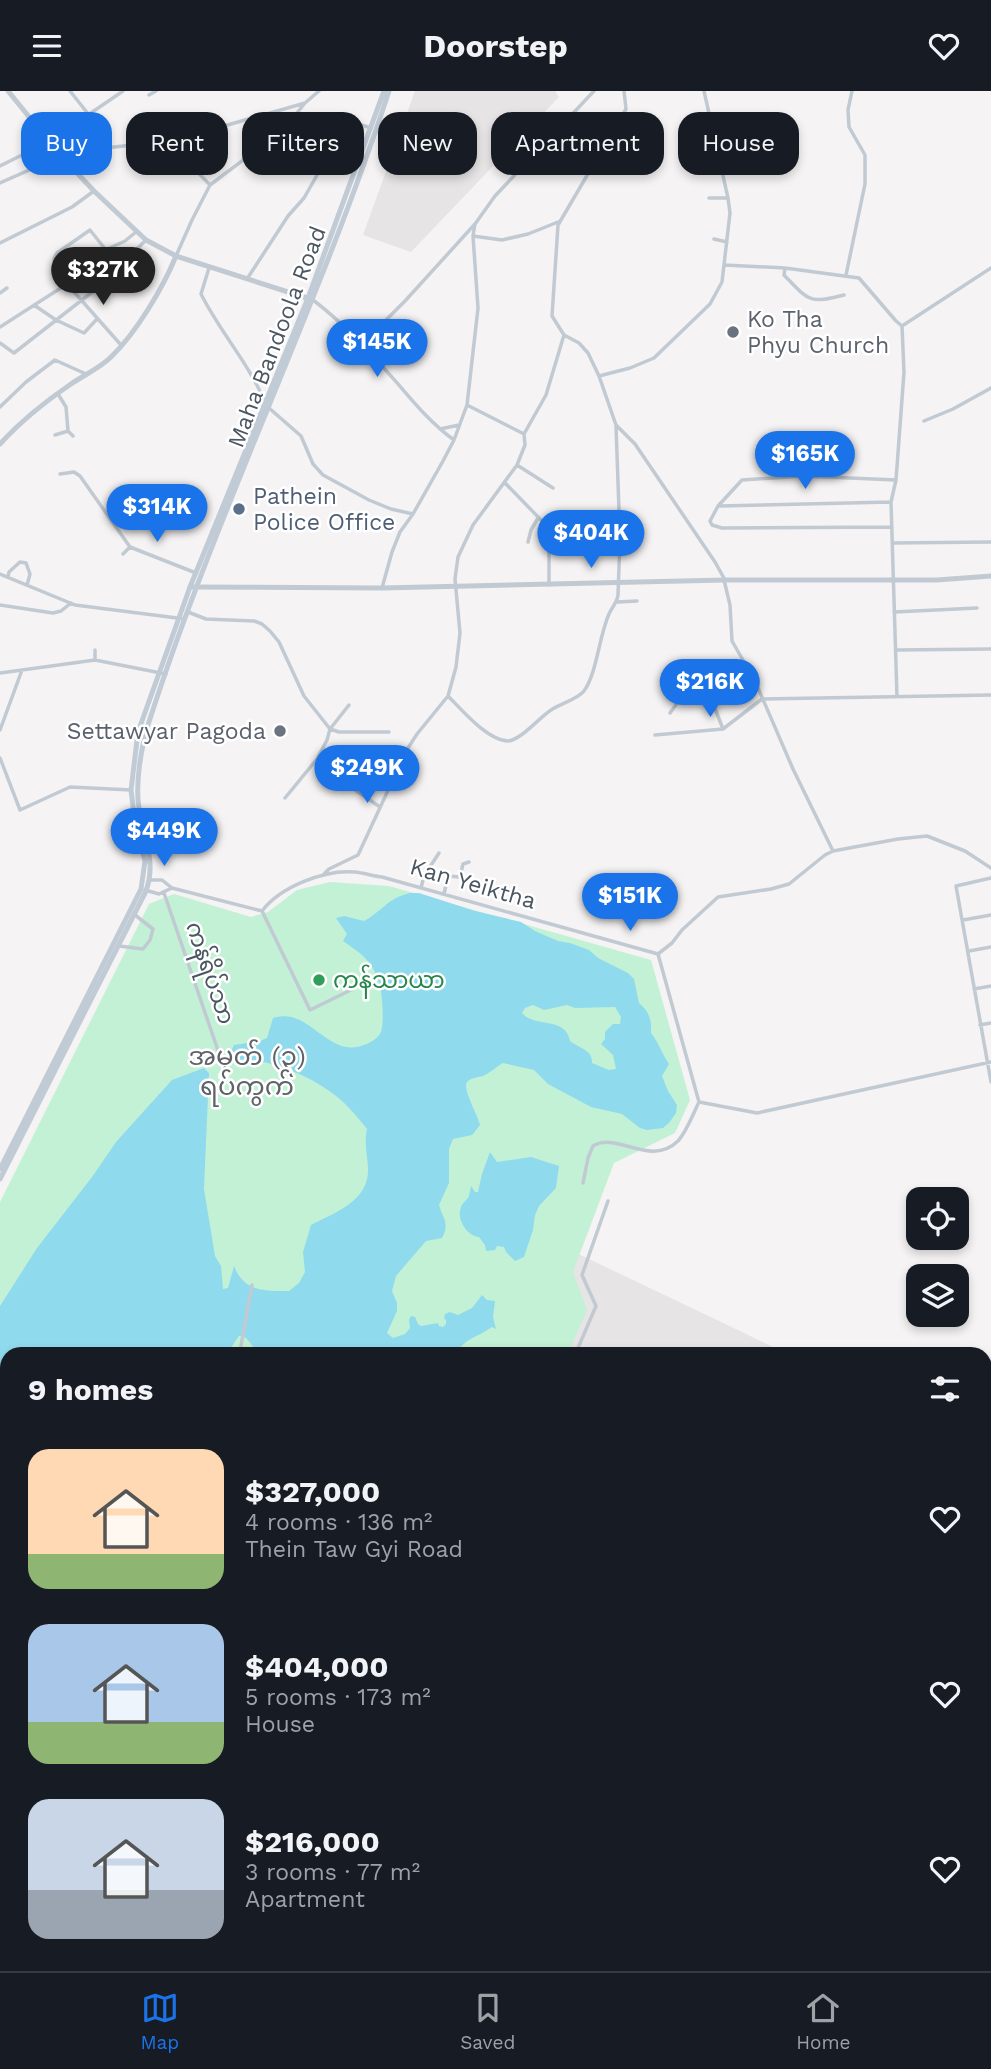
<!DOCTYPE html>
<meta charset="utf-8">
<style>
:root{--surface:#171b24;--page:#242831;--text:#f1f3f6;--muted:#9ea1a6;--line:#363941;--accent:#1a73e8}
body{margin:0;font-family:"Work Sans","Noto Sans Myanmar",sans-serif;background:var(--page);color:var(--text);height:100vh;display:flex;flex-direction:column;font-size:26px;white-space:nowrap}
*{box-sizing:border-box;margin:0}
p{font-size:23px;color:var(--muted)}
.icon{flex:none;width:38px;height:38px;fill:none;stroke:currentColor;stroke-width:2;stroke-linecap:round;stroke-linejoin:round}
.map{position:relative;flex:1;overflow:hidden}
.sheet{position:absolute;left:0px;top:1256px;width:992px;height:625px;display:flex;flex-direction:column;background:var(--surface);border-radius:21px 21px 0 0;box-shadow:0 4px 10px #0003}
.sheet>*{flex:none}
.hud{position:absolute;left:21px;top:21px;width:950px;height:63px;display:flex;gap:14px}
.fabs{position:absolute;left:906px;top:1096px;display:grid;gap:14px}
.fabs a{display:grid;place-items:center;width:63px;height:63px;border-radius:14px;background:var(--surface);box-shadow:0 4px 10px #0003;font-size:35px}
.price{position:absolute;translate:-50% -60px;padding:0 16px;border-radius:24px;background:var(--accent);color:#fff;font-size:23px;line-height:46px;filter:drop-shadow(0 2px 4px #0008)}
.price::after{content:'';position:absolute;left:50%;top:42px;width:21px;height:16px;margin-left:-10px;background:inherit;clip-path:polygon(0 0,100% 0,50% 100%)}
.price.current{background:#222;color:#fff}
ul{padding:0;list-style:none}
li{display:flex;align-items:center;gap:21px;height:175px;padding:0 28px}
li span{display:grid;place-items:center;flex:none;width:196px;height:140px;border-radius:21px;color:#555}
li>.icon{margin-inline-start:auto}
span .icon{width:84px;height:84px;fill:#fffc;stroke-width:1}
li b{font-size:30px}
h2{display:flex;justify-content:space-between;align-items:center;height:84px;padding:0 28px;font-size:30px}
.tag{padding:0 24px;border-radius:21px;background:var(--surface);box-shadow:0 4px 10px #0003;font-size:24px;line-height:63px}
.tag.current{background:var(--accent);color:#fff}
header{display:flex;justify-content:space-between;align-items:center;height:91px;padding:0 28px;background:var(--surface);font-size:32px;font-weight:700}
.menu{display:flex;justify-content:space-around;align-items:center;height:98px;border-top:2px solid var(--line);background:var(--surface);font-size:19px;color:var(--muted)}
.menu a{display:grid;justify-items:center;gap:4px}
.menu .current{color:var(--accent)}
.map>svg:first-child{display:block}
.education{fill:#e6e4e5}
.green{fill:#c3f1d5}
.water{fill:#90daee;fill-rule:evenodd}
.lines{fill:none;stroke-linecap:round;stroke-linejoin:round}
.canal{stroke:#90daee;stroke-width:5}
.trunk-casing{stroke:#7690ad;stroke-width:10}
.minor{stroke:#c1cad2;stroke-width:3.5}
.tertiary{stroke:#c1cad2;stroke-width:5}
.secondary{stroke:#c1cbd6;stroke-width:5}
.trunk{stroke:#9fb4c9;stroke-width:6}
.worship-dot{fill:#6b7280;stroke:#fff;stroke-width:2.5}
.service-dot{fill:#5c6f8a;stroke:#fff;stroke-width:2.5}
.leisure-dot{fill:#2e9e5b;stroke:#fff;stroke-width:2.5}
.labels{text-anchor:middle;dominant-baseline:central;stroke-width:5;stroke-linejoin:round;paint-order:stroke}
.worship-label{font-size:23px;fill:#5b616d;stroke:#fff;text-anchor:start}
.street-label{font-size:23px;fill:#4a5661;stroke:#fff}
.service-label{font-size:23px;fill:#4e5e75;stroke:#fff;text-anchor:start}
.leisure-label{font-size:23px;fill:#27864d;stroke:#fff;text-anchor:start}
.quarter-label{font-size:26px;fill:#5f6368;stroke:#fff}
</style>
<header><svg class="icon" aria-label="menu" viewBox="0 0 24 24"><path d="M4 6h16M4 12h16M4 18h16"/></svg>Doorstep<svg class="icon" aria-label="heart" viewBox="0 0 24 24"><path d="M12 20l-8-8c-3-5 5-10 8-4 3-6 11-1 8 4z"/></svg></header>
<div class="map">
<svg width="991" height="1880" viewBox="0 0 991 1880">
<rect width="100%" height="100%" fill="#f5f3f3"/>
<path class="education" d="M415 0H555L559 6 411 161 363 144Z
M572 1160 740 1240 787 1263 514 1264Z
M985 1362 991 1365V1576L985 1586Z
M0 1421 7 1422V1663L0 1664Z
M247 1874H823L820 1880H244Z"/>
<path class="green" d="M330 791 389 795 651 869 690 1009 675 1042 614 1072 573 1181 587 1219 568 1263 7 1264V1411L0 1410V1111L149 813 174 803 251 826 268 821 297 799Z"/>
<path class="water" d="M410 802H419L475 820 521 831 535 840 558 850 570 852 589 859 598 867 628 882 634 888 639 912C649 920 652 929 651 942 659 952 662 963 669 973L662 985 668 1000 677 1014 676 1022 669 1032 663 1037 647 1039 640 1037 622 1023 591 1016 563 1001 548 993 534 979 503 972C496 976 490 982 483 985 479 986 470 987 467 991 462 998 478 1024 480 1034L472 1044 453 1048 449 1058V1092L439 1114C443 1128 450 1132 442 1147L426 1150 396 1185 392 1200 397 1212V1220L387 1242 393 1247 405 1243 410 1237 409 1229 411 1225 415 1226 418 1233 421 1235 438 1232 439 1235 443 1236 446 1233V1229L444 1227 445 1223 450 1221 458 1224 472 1217 482 1204 487 1209 495 1210 493 1226 496 1238 492 1236C475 1248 468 1245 455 1263H259C252 1258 249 1244 239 1245L228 1261 214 1263 7 1264V1348L0 1343V1215L37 1157 92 1086 116 1051 172 989 204 977 209 982 204 1098 215 1165 221 1175 223 1198 228 1197 234 1175C244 1201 265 1200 289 1200L299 1192 305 1181 303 1161 311 1134C336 1121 370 1110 368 1076 367 1062 364 1052 367 1038 359 1028 351 1018 341 1009 313 985 267 965 230 969L229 965 234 954 260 950 267 947 273 927C303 917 319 950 346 956 357 958 374 952 380 943 385 936 382 903 380 895 373 870 363 864 343 850L347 843 336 827 344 825 364 830C384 819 386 808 410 802ZM533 914 544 919 567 914 575 917 615 916 621 926 620 933H613L605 941V948L601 953 613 964 616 978 609 979 592 972C593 959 579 957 570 950 566 925 534 937 522 922L525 917Z
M490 1061 497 1071 531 1066 559 1075 556 1097 539 1115 535 1124 533 1139 524 1166 515 1170 506 1161 504 1156 497 1155 495 1159 486 1160 485 1154 479 1146C467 1145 456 1128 461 1116 462 1113 466 1109 468 1107 470 1103 470 1099 471 1095L475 1101H478L482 1083Z"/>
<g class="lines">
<path class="canal" d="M985 1628 991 1618
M114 1876 123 1880
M843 1880 846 1874"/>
<defs>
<path id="trunk" d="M0 1813 7 1820
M0 1823 7 1825
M129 1874 143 1880"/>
</defs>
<use href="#trunk" class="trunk-casing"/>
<path class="minor" d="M70 0 89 24
M624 0 626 18 558 134 552 225 564 244 579 252 588 262 599 285 616 334 635 353 715 471 725 489
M149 4 156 0
M161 43 210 94
M50 50 123 0
M0 75 22 64
M0 92 61 65 85 59 143 53 161 42 182 35 217 37 305 12
M709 107H728
M473 145 502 149 528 143 558 131
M714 148 727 151
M0 152 72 116 94 100
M176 165 192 129 210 94 283 39 305 12 319 0
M724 174 785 177 859 187 896 230 902 235 904 281 896 389 891 411 897 606
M209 177 201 203C220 241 248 271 265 311
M785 177 784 184C809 210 809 213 844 204
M846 184 865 93V64L849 36 848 19 852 0
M247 188 288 125 304 107 345 35 355 32 371 37
M70 189 54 168 57 162 90 139 106 159
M67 193 121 254
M0 202 7 197
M313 209C345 233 372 264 399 294 416 314 432 333 454 349
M34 214 56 229 84 242 97 228
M902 235 991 177
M0 236 67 193 103 160 125 150 136 141
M0 252 14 262 96 198 146 149
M362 253 405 210 475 133 495 105 594 0
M599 285 630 277 654 267 710 213 722 191 730 122 728 107 704 0
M58 303 66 316 68 340 73 345
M467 314 524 343
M0 316 26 291 55 269 86 283
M269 317 301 345 313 373 323 384 369 409 391 418 413 423
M924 330 953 318 991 297
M440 338 459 334
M55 344 68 340
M517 374 553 397
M60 383 74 381 80 385 130 456
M505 392 544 432 549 440V494
M719 415 891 411
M892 436 722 437 712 434 710 430 718 415 742 389 803 385 896 389
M528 451 531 439 538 427
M892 452 991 451
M123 463 130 456 196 482
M0 483 75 514 185 528
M8 486 9 481 20 471 26 472 30 483 27 494
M724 489 730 514 732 550 755 590 793 678 833 760
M382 497 392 461 400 441 413 423 443 370 454 349 467 314 478 217 473 145 475 133
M617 511 637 510
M0 514 53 522 61 520 71 512
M188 521 206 528 254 530 262 533 270 540 279 551 304 605 330 638 339 641H389
M894 521 977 517
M95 559V569
M897 559 991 558
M0 582 95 569 166 583
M448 605C462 619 488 650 508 650 521 649 540 626 551 619 560 613 578 608 584 600 597 582 599 545 609 523 612 516 617 512 618 504L620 447 616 335
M670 622C678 610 687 599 699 593L707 597 723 638
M0 639 22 579
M655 644 723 638 762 608 991 604
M0 667 20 719 70 696 131 699
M317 668 348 694
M360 677 348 694 380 716
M285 707 317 668 327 649 330 638 349 614
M324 783 329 778 358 764 391 693 399 671 417 643 448 605 456 576 460 542 455 488 458 466 473 434 517 374 525 354 524 343 546 304 564 244
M991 787 956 795 991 991
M150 789H162L172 797 262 820C280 796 325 778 355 781 364 782 373 785 382 786L658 863 699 1011 757 1022 991 971
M421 797 424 785 439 762
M145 799 159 803 172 797
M164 802 223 974
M444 803 448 785 460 786 463 773 469 771
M262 820 310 919 353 898
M963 829 991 824
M119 855 143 858 150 849 153 838 135 824
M969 860 991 856
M658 863 672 852 682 839 718 806 771 798 789 793 825 764 833 760 898 748 927 745 965 760 991 777
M974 898 991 895
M980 934 991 932
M583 1092 588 1067 593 1055C617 1040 650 1077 678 1050 687 1040 693 1023 699 1011
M240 1260 252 1194
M575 1264 596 1215 582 1184 608 1110
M0 1416 7 1417
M0 1522 7 1521
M0 1718 7 1712
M0 1738 7 1747
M0 1806 7 1802
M0 1810H7
M173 1874 187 1880
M645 1874 655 1880
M108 1880 111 1874
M739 1880 742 1874"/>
<path class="tertiary" d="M8 0 61 65 94 100 146 149 176 165 310 208
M0 353C20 331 46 310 71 293 84 284 100 277 111 266 136 242 163 197 176 165
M190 496 382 497 725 489H937L991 485"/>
<path class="secondary" d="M0 1078 141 798 145 770 135 731 131 699 138 641 190 496 308 207 384 0
M0 1088 146 800C157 769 143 748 139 717 135 694 141 657 148 634 217 418 319 215 389 0"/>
<use href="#trunk" class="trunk"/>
</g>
<g class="worship-dot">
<circle cx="733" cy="241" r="7"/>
<circle cx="280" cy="640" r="7"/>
</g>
<circle class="service-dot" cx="239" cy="418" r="7"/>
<circle class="leisure-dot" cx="319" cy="889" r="7"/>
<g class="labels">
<g class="worship-label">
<text x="747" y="228">Ko Tha<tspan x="747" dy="26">Phyu Church</tspan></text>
<text x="266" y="640" text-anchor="end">Settawyar Pagoda</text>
</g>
<g class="street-label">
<text transform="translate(277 246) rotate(-69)">Maha Bandoola Road</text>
<text transform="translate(473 793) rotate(16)">Kan Yeiktha</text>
<text transform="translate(210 882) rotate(71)">ကန်ရိပ်သာ</text>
</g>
<g class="service-label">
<text x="253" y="405">Pathein<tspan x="253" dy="26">Police Office</tspan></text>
</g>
<g class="leisure-label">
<text x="333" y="889">ကန်သာယာ</text>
</g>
<g class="quarter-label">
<text x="247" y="965">အမှတ် (၃)<tspan x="247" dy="30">ရပ်ကွက်</tspan></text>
</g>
</g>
</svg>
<div class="fabs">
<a><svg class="icon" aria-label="locate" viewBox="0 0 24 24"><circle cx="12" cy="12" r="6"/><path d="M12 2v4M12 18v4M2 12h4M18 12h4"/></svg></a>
<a><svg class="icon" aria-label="layers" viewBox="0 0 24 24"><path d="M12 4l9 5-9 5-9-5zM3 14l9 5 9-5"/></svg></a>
</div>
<b class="price current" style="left:103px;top:216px">$327K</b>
<b class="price" style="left:377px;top:288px">$145K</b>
<b class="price" style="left:805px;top:400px">$165K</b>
<b class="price" style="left:157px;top:453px">$314K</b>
<b class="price" style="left:591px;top:479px">$404K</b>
<b class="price" style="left:710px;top:628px">$216K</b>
<b class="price" style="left:367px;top:714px">$249K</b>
<b class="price" style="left:164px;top:777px">$449K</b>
<b class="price" style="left:630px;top:842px">$151K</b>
<div class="hud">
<a class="tag current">Buy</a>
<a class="tag">Rent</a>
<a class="tag">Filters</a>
<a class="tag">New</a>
<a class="tag">Apartment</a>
<a class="tag">House</a>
</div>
<section class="sheet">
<h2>9 homes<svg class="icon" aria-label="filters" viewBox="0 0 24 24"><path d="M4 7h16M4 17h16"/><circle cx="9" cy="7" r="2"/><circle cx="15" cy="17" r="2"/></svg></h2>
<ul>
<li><span style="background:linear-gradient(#ffd9b3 75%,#8fb573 0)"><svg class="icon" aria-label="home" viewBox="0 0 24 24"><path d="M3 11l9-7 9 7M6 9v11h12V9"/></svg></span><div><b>$327,000</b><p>4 rooms · 136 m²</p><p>Thein Taw Gyi Road</p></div><svg class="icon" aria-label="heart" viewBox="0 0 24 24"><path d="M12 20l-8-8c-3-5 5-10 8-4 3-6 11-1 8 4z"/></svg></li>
<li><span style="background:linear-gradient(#a9c7e8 70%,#8fb573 0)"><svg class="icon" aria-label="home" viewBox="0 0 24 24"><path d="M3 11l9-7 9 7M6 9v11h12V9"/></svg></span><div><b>$404,000</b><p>5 rooms · 173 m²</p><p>House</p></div><svg class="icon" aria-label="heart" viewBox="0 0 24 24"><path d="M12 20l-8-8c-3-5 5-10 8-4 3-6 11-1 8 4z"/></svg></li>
<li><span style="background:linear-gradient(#c9d6e8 65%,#9aa5b1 0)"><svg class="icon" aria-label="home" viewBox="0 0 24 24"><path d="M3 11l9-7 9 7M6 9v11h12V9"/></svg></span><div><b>$216,000</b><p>3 rooms · 77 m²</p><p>Apartment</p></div><svg class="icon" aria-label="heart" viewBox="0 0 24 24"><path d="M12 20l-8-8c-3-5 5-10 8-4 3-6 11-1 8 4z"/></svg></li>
</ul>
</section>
</div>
<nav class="menu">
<a class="current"><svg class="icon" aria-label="map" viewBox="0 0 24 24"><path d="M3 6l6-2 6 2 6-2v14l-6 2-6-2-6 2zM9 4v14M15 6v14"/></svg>Map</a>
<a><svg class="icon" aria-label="saved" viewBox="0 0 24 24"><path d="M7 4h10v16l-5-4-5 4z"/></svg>Saved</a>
<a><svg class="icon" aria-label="home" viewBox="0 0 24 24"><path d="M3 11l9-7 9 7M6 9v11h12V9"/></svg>Home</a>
</nav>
